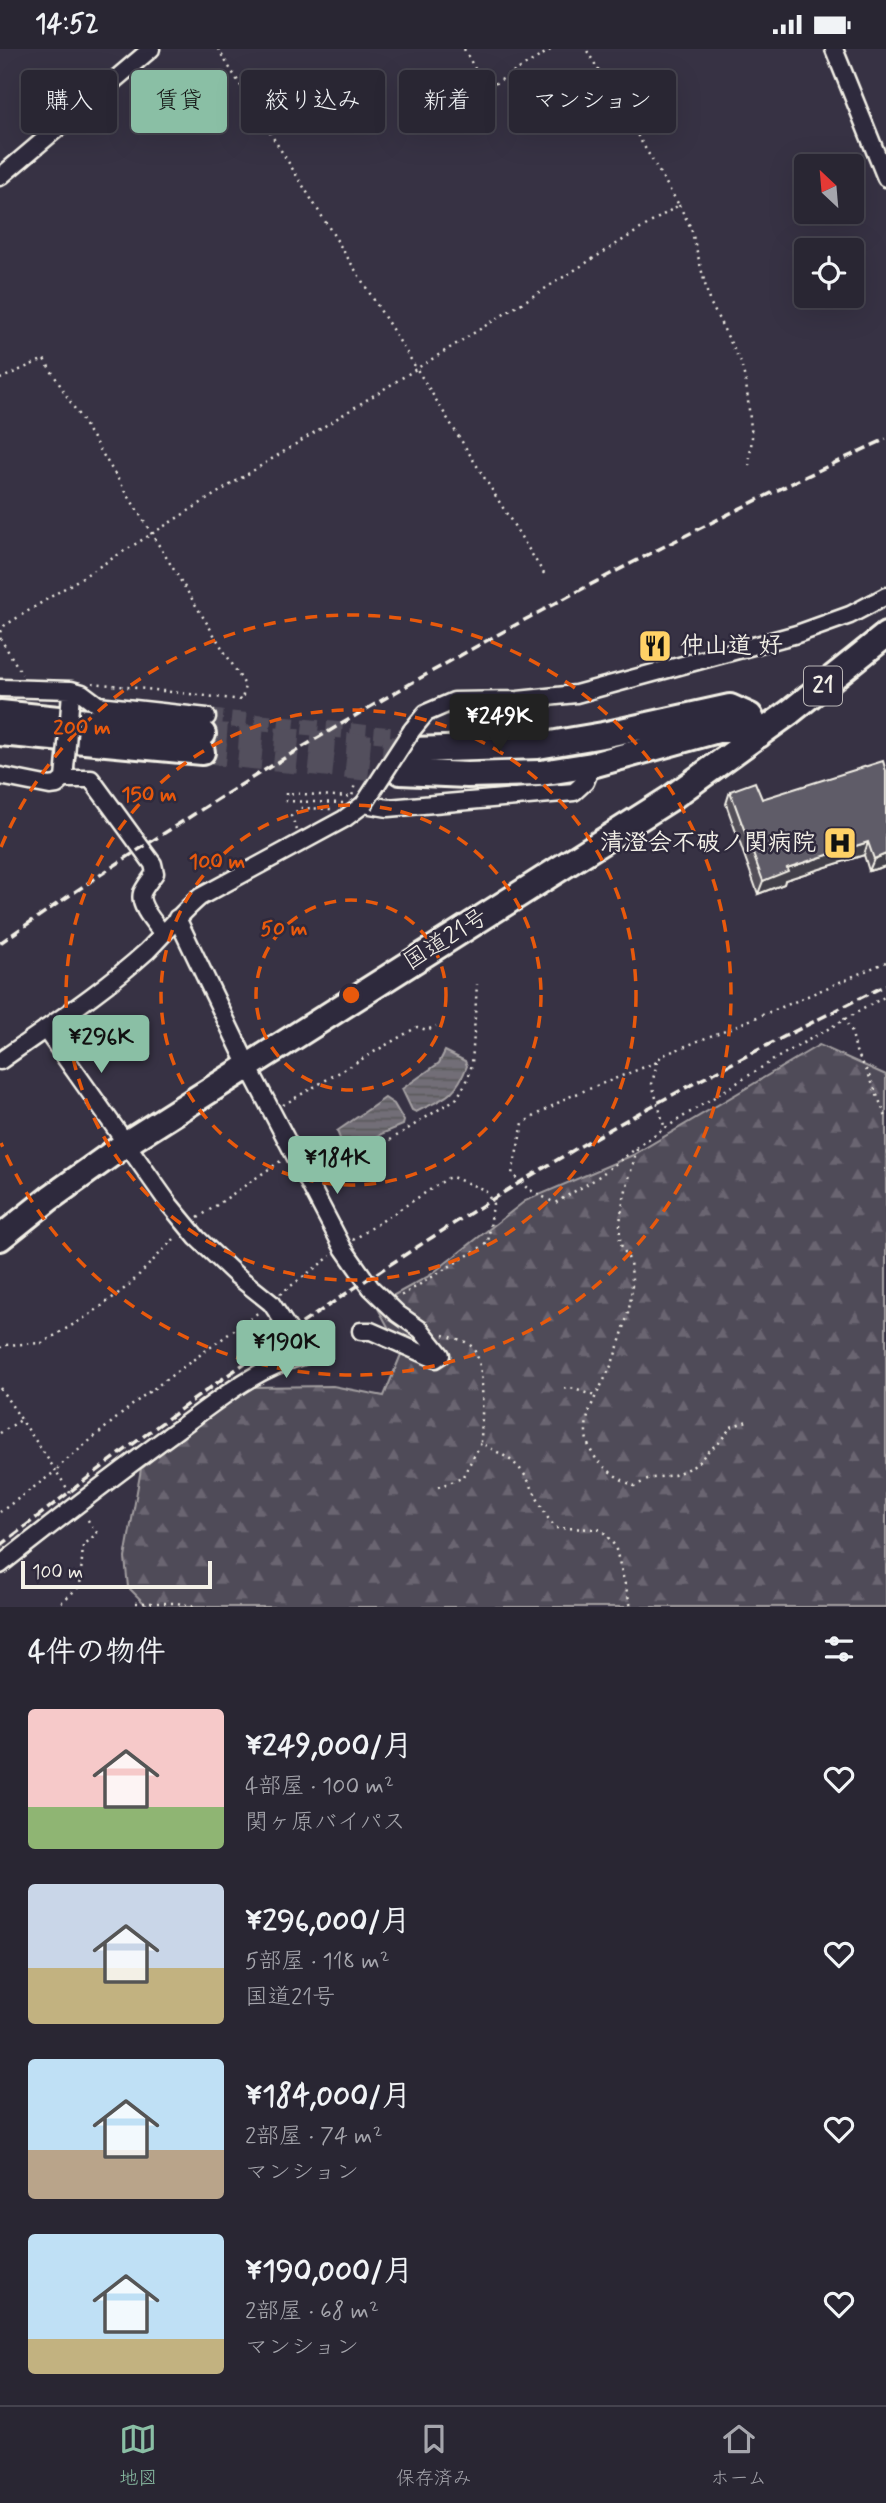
<!DOCTYPE html>
<html lang="ja">
<meta charset="utf-8">
<style>
:root{--surface:#292633;--page:#312e3b;--text:#f1f3f6;--muted:#a5a5ac;--line:#45434e;--accent:#8abfa5}
body{margin:0;font-family:Mynerve,"Klee One",sans-serif;background:var(--page);color:var(--text);height:100vh;display:flex;flex-direction:column;font-size:26px;white-space:nowrap}
*{box-sizing:border-box;margin:0}
p{font-size:23px;color:var(--muted)}
.icon{flex:none;width:38px;height:38px;fill:none;stroke:currentColor;stroke-width:2;stroke-linecap:round;stroke-linejoin:round}
.map{position:relative;height:1558px;overflow:hidden}
.details{display:flex;flex-direction:column;background:var(--surface);flex:1}
.details>*{flex:none}
.banner{position:absolute;left:21px;top:21px;width:845px;height:63px;display:flex;gap:14px}
.needle{width:46px;rotate:334deg}
.controls{position:absolute;left:794px;top:105px;display:grid;gap:14px}
.controls a{display:grid;place-items:center;width:70px;height:70px;border-radius:7px;background:var(--surface);box-shadow:0 7px 28px #0002,0 0 0 2px var(--line);font-size:35px}
.scale{position:absolute;left:21px;bottom:18px;width:191px;box-sizing:border-box;padding-left:7px;border:4px solid #f4f1e8;border-top:0;font-size:19px;line-height:24px;white-space:nowrap;color:#f4f1e8;-webkit-text-stroke:5px #2f2a3d;paint-order:stroke}
.price{position:absolute;translate:-50% -60px;padding:0 16px;border-radius:7px;background:var(--accent);color:#111;font-size:23px;line-height:46px;filter:drop-shadow(0 2px 4px #0008)}
.price::after{content:'';position:absolute;left:50%;top:42px;width:21px;height:16px;margin-left:-10px;background:inherit;clip-path:polygon(0 0,100% 0,50% 100%)}
.price.selected{background:#222;color:#fff}
ul{padding:0;list-style:none}
li{display:flex;align-items:center;gap:21px;height:175px;padding:0 28px}
li span{display:grid;place-items:center;flex:none;width:196px;height:140px;border-radius:7px;color:#555}
li>.icon{margin-inline-start:auto}
span .icon{width:84px;height:84px;fill:#fffc;stroke-width:1}
li b{font-size:30px}
h2{display:flex;justify-content:space-between;align-items:center;height:84px;padding:0 28px;font-size:30px}
.tag{padding:0 24px;border-radius:7px;background:var(--surface);box-shadow:0 7px 28px #0002,0 0 0 2px var(--line);font-size:24px;line-height:63px}
.tag.selected{background:var(--accent);color:#111}
.status{display:flex;justify-content:space-between;align-items:center;height:49px;padding:0 35px;background:var(--surface);direction:ltr}
.status svg{height:19px;fill:currentColor}
.tabs{display:flex;justify-content:space-around;align-items:center;height:98px;border-top:2px solid var(--line);background:var(--surface);font-size:19px;color:var(--muted)}
.tabs a{display:grid;justify-items:center;gap:4px}
.tabs .selected{color:var(--accent)}
.map>svg:first-child{display:block}
.forest{fill:url(#forest-firs);stroke:#a29ea0;stroke-width:2}
.water{fill:url(#water-rules);stroke:#a6a2a4;stroke-width:2}
.lines{fill:none;stroke-linecap:round;stroke-linejoin:round}
.minor-tunnel{stroke:#534f5d;stroke-width:16;stroke-dasharray:16 8;stroke-linecap:butt}
.trunk-tunnel{stroke:#534f5d;stroke-width:24;stroke-dasharray:24 12;stroke-linecap:butt}
.minor-casing{stroke:#f4f1e8;stroke-width:21}
.trunk-casing{stroke:#f4f1e8;stroke-width:30}
.path{stroke:#f4f1e8;stroke-width:2.5;stroke-dasharray:2 5;stroke-linecap:butt}
.minor{stroke:#2f2a3d;stroke-width:16}
.trunk{stroke:#2f2a3d;stroke-width:24}
.rail{stroke:#f4f1e8;stroke-width:3.5;stroke-dasharray:10 5;stroke-linecap:butt}
.minor-bridge-casing{stroke:#f4f1e8;stroke-width:21;stroke-linecap:butt}
.minor-bridge{stroke:#2f2a3d;stroke-width:16}
.wall{fill:#524f59;stroke:#f4f1e8;stroke-width:2}
.shaded-wall{fill:#424048;stroke:#f4f1e8;stroke-width:2}
.building{fill:#5f5c67;stroke:#f4f1e8;stroke-width:2}
.ring{fill:none;stroke:#e8590c;stroke-width:3.5;stroke-dasharray:12 9}
.labels{text-anchor:middle;dominant-baseline:central;stroke-width:5;stroke-linejoin:round;paint-order:stroke}
.shield{fill:#2f2a3d;stroke:#b9b5b5;stroke-width:2}
.shield-label{font-size:23px;font-weight:bold;fill:#f4f1e8}
.poi-label{font-size:24px;font-weight:bold;fill:#f4f1e8;stroke:#2f2a3d;text-anchor:start}
.street-label{font-size:24px;fill:#f4f1e8;stroke:#2f2a3d}
.centre{fill:#e8590c;stroke:#2f2a3d;stroke-width:3.5}
.ring-label{font-size:21px;text-anchor:middle;font-weight:bold;fill:#e8590c;stroke:#2f2a3d;stroke-width:5;stroke-linejoin:round;paint-order:stroke}
</style>
<div class="status"><b>14:52</b><svg viewBox="0 0 49 12"><path d="M0 12V9h3v3zM5 12V6h3v6zM10 12V3h3v9zM15 12V0h3v12zM26 1h20v11H26zM47 4h2v5h-2z"/></svg></div>
<div class="map">
<svg width="886" height="1558" viewBox="0 0 886 1558">
<defs>
<pattern id="forest-firs" width="22" height="20" patternUnits="userSpaceOnUse" patternTransform="scale(1.75)"><rect width="22" height="20" fill="#504b59"/><path d="M5 1l3.5 6h-7zM16 11l3.5 6h-7z" fill="#6a6571"/></pattern>
<pattern id="water-rules" width="6" height="5" patternUnits="userSpaceOnUse" patternTransform="scale(1.75)"><rect width="6" height="5" fill="#726e77"/><path d="M0 2.5h6" fill="none" stroke="#5b595c"/></pattern>
</defs>
<rect width="100%" height="100%" fill="#373244"/>
<filter id="ink" filterUnits="userSpaceOnUse"><feTurbulence type="fractalNoise" baseFrequency=".0143" numOctaves="2"/><feDisplacementMap in="SourceGraphic" scale="14" xChannelSelector="R" yChannelSelector="G"/><feConvolveMatrix kernelMatrix="1 2 1 2 8 2 1 2 1" color-interpolation-filters="sRGB"/></filter>
<g filter="url(#ink)">
<path class="forest" d="M819 996 886 1026V1558H148L128 1538 125 1509 141 1420 242 1338 333 1337 384 1347 402 1303 376 1256 429 1227 525 1152 633 1106Z"/>
<path class="water" d="M445 1002 465 1012 467 1017C455 1048 444 1049 416 1063L412 1061 402 1040 439 1014Z
M385 1049 394 1055 404 1072 403 1076 381 1085 366 1097 349 1105 345 1102 337 1082Z"/>
<g class="lines">
<path class="minor-tunnel" d="M207 668 417 689"/>
<path class="trunk-tunnel" d="M203 685 412 701
M202 703 400 723"/>
<defs>
<path id="minor" d="M834 0 886 129
M0 128 151 0
M0 639 71 641
M70 657 71 641 82 644 98 656 207 668
M412 681 426 664 454 652 518 651 576 645 797 585 850 566 886 547
M484 688 510 685 515 675 518 651
M0 727 50 737 57 736 64 730 66 708
M64 730H91L153 815 155 824C151 830 145 837 142 844 138 857 156 875 163 885
M177 869 248 1017 343 1199 371 1239 398 1265 421 1281 441 1306 435 1310 371 1282H361
M0 1012C49 977 102 943 147 902 165 884 180 865 200 848L344 770 364 755 388 759 574 743 585 733 592 716
M0 1516C57 1471 115 1426 174 1383 216 1353 254 1319 306 1306L271 1254 236 1226 197 1189 169 1155 45 980"/>
<path id="trunk" d="M0 664 203 685
M0 684 202 703
M412 701 538 697 603 686 730 658 750 667 759 686
M400 723 467 726 541 724 592 716 718 681H744L759 686
M0 1189 50 1149 127 1094 671 749 790 663 886 586"/>
</defs>
<use href="#minor" class="minor-casing"/>
<use href="#trunk" class="trunk-casing"/>
<path class="path" d="M218 0 546 528
M464 0 486 40 552 0
M679 156 691 179 709 251 741 314 746 334 752 388 749 418
M0 330 44 310 245 636 242 651 93 634
M0 583 4 577 679 156 586 0
M0 589 22 625
M343 754 286 752V744L352 748 355 734
M297 781 291 767 300 759 332 760
M886 913 787 956 661 1007 657 1013 566 1049 523 1074 512 1125 528 1140 555 1154 594 1131 654 1086 775 1010 886 947
M844 969 852 984 856 1002 868 1024 886 1068
M657 1013 652 1035 665 1080
M283 1056 417 978 427 981 436 977
M637 1100C630 1128 618 1160 620 1190 620 1199 628 1205 630 1214 637 1245 624 1280 614 1309 606 1333 585 1357 586 1384 587 1410 613 1427 634 1437L652 1429 674 1426 696 1416 710 1400 718 1395 731 1378 747 1372
M325 1132 457 1049 468 1030 472 1015 477 935
M198 1169 282 1111
M353 1191 448 1129 452 1128 485 1141 493 1155 488 1194 399 1248
M280 1245 331 1207
M444 1286C452 1289 463 1290 470 1296 488 1311 481 1372 481 1394
M0 1299 5 1296 42 1294 91 1265 128 1237 177 1187
M0 1339 56 1422 0 1463
M565 1340 568 1338 595 1347
M0 1384 21 1371
M438 1438 462 1429 481 1394C491 1400 505 1406 514 1414 534 1431 538 1461 556 1479L601 1480 615 1497 631 1558
M70 1444 56 1422 63 1414 142 1348 259 1263
M136 1554H177L196 1558
M56 1558 80 1537 83 1497 97 1484 85 1467"/>
<use href="#minor" class="minor"/>
<use href="#trunk" class="trunk"/>
<path class="rail" d="M0 894C279 700 577 532 886 390
M0 1497C171 1362 350 1236 537 1123 650 1054 768 996 886 936"/>
<defs>
<path id="minor-bridge" d="M66 708 70 657
M364 755 412 681"/>
</defs>
<use href="#minor-bridge" class="minor-bridge-casing"/>
<use href="#minor-bridge" class="minor-bridge"/>
</g>
<path class="wall" d="M886 722V817L869 822 864 806 785 831 784 835 758 845 726 755 730 742 762 750Z"/>
<path class="shaded-wall" d="M868 793 864 806 785 831 784 835 758 845 763 832 787 819Z
M886 805V817L869 822 874 810Z"/>
<path class="building" d="M883 712 886 722V805L874 810 868 793 787 819 788 822 763 832 730 742 755 733 762 750Z"/>
</g>
<g class="ring">
<circle cx="351" cy="946" r="95"/>
<circle cx="351" cy="946" r="190"/>
<circle cx="351" cy="946" r="285"/>
<path d="M1 798A380 380 0 1 1 1 1094"/>
</g>
<defs>
<symbol id="restaurant-square" viewBox="-11 -11 22 22"><rect x="-9" y="-9" width="18" height="18" rx="4" fill="#ffd166" stroke="#2f2a3d"/><path d="M-5-6h1v4h1v-4h1v4h1v-4h1v5L-1.5 .5V6h-2V.5L-5-1ZM5-6V6H3V1.5H1.5Q1.5-4 5-6Z" fill="#111"/></symbol>
<symbol id="hospital-square" viewBox="-11 -11 22 22"><rect x="-9" y="-9" width="18" height="18" rx="4" fill="#ffd166" stroke="#2f2a3d"/><path d="M-5-5h3v3.5h4V-5h3V5h-3V1.5h-4V5h-3Z" fill="#111"/></symbol>
</defs>
<g fill-rule="evenodd">
<use href="#restaurant-square" x="636" y="578" width="38" height="38"/>
<use href="#hospital-square" x="821" y="775" width="38" height="38"/>
</g>
<g class="labels">
<rect class="shield" x="804" y="617.5" width="38" height="39" rx="5"/>
<g class="shield-label">
<text x="823" y="637">21</text>
</g>
<g class="poi-label">
<text x="680" y="597">仲山道 好</text>
<text x="816" y="794" text-anchor="end">清澄会不破ノ関病院</text>
</g>
<g class="street-label">
<text transform="translate(446 891) rotate(-32)">国道21号</text>
</g>
</g>
<circle cx="351" cy="946" r="10" class="centre"/>
<g class="ring-label">
<text x="82" y="685">200 m</text>
<text x="149" y="752">150 m</text>
<text x="217" y="819">100 m</text>
<text x="284" y="886">50 m</text>
</g>
</svg>
<div class="controls">
<a><svg class="needle" viewBox="-14 -14 28 28"><path d="M0-13l5 13h-10z" fill="#e53935"/><path d="M0 13l5-13h-10z" fill="#a5a5ac"/></svg></a>
<a><svg class="icon" aria-label="locate" viewBox="0 0 24 24"><circle cx="12" cy="12" r="6"/><path d="M12 2v4M12 18v4M2 12h4M18 12h4"/></svg></a>
</div>
<div class="scale">100 m</div>
<b class="price selected" style="left:499px;top:705px">¥249K</b>
<b class="price" style="left:101px;top:1026px">¥296K</b>
<b class="price" style="left:337px;top:1147px">¥184K</b>
<b class="price" style="left:286px;top:1331px">¥190K</b>
<div class="banner">
<a class="tag">購入</a>
<a class="tag selected">賃貸</a>
<a class="tag">絞り込み</a>
<a class="tag">新着</a>
<a class="tag">マンション</a>
</div>
</div>
<section class="details">
<h2>4件の物件<svg class="icon" aria-label="filters" viewBox="0 0 24 24"><path d="M4 7h16M4 17h16"/><circle cx="9" cy="7" r="2"/><circle cx="15" cy="17" r="2"/></svg></h2>
<ul>
<li><span style="background:linear-gradient(#f6c9c9 70%,#8fb573 0)"><svg class="icon" aria-label="home" viewBox="0 0 24 24"><path d="M3 11l9-7 9 7M6 9v11h12V9"/></svg></span><div><b>¥249,000/月</b><p>4部屋 · 100 m²</p><p>関ヶ原バイパス</p></div><svg class="icon" aria-label="heart" viewBox="0 0 24 24"><path d="M12 20l-8-8c-3-5 5-10 8-4 3-6 11-1 8 4z"/></svg></li>
<li><span style="background:linear-gradient(#c9d6e8 60%,#c2b280 0)"><svg class="icon" aria-label="home" viewBox="0 0 24 24"><path d="M3 11l9-7 9 7M6 9v11h12V9"/></svg></span><div><b>¥296,000/月</b><p>5部屋 · 118 m²</p><p>国道21号</p></div><svg class="icon" aria-label="heart" viewBox="0 0 24 24"><path d="M12 20l-8-8c-3-5 5-10 8-4 3-6 11-1 8 4z"/></svg></li>
<li><span style="background:linear-gradient(#bfe0f5 65%,#b9a48a 0)"><svg class="icon" aria-label="home" viewBox="0 0 24 24"><path d="M3 11l9-7 9 7M6 9v11h12V9"/></svg></span><div><b>¥184,000/月</b><p>2部屋 · 74 m²</p><p>マンション</p></div><svg class="icon" aria-label="heart" viewBox="0 0 24 24"><path d="M12 20l-8-8c-3-5 5-10 8-4 3-6 11-1 8 4z"/></svg></li>
<li><span style="background:linear-gradient(#bfe0f5 75%,#c2b280 0)"><svg class="icon" aria-label="home" viewBox="0 0 24 24"><path d="M3 11l9-7 9 7M6 9v11h12V9"/></svg></span><div><b>¥190,000/月</b><p>2部屋 · 68 m²</p><p>マンション</p></div><svg class="icon" aria-label="heart" viewBox="0 0 24 24"><path d="M12 20l-8-8c-3-5 5-10 8-4 3-6 11-1 8 4z"/></svg></li>
</ul>
</section>
<nav class="tabs">
<a class="selected"><svg class="icon" aria-label="map" viewBox="0 0 24 24"><path d="M3 6l6-2 6 2 6-2v14l-6 2-6-2-6 2zM9 4v14M15 6v14"/></svg>地図</a>
<a><svg class="icon" aria-label="saved" viewBox="0 0 24 24"><path d="M7 4h10v16l-5-4-5 4z"/></svg>保存済み</a>
<a><svg class="icon" aria-label="home" viewBox="0 0 24 24"><path d="M3 11l9-7 9 7M6 9v11h12V9"/></svg>ホーム</a>
</nav>
